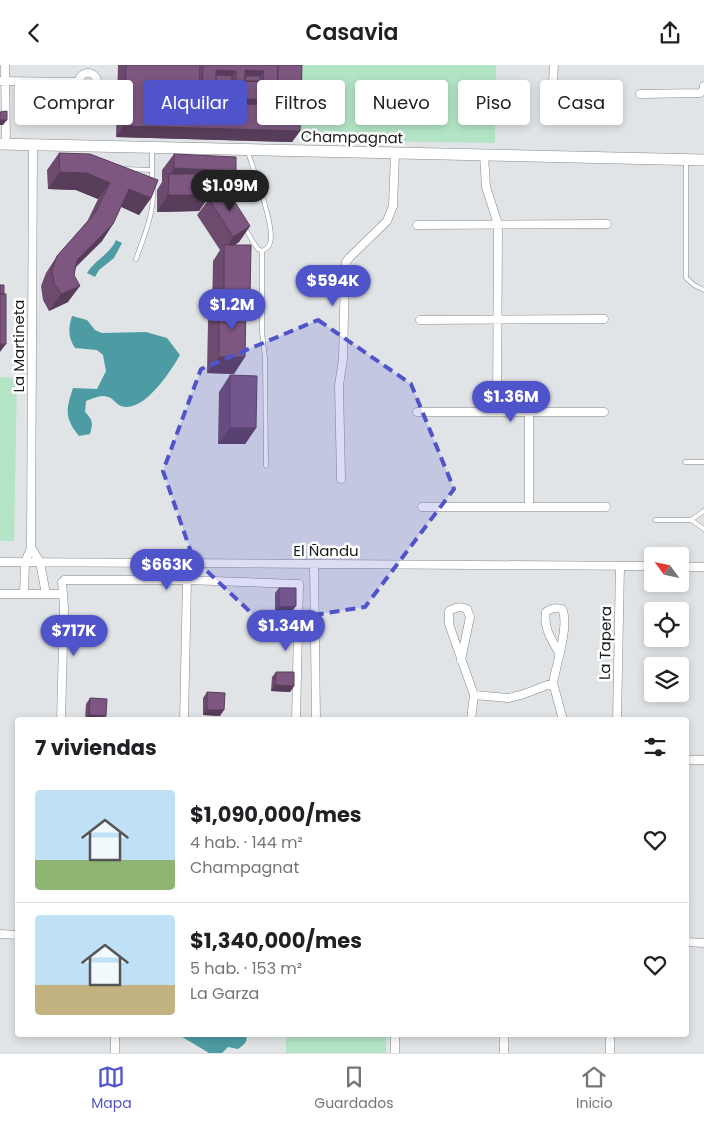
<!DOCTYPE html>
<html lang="es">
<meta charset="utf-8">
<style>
:root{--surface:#fff;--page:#f2f2f2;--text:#202124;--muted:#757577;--line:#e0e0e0;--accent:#5054cb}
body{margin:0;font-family:Poppins,sans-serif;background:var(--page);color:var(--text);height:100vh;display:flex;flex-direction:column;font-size:19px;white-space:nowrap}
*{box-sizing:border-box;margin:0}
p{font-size:16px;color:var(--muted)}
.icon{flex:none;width:28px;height:28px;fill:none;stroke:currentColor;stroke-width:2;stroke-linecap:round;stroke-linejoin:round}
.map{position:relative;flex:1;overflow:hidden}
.sheet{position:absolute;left:15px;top:652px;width:674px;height:320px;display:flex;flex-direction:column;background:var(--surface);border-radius:5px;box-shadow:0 2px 8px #0003}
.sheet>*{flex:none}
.guide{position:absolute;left:15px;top:15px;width:675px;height:45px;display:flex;gap:10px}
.needle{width:32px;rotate:303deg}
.buttons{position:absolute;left:644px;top:482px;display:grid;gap:10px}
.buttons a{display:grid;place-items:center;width:45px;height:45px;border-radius:5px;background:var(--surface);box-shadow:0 2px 8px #0003;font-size:25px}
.price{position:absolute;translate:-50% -42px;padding:0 11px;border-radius:18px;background:var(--accent);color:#fff;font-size:16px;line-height:32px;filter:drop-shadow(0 1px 2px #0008)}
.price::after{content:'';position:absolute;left:50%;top:30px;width:15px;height:11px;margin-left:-8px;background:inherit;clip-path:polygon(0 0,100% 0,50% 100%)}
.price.active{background:#222;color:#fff}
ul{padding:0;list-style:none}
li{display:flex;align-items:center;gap:15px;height:125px;padding:0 20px}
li+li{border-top:1px solid var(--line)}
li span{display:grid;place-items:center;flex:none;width:140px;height:100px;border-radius:5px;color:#555}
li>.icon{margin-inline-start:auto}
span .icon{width:60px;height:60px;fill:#fffc;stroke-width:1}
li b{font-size:21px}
h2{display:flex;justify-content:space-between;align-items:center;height:60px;padding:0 20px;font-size:21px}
.tag{padding:0 18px;border-radius:5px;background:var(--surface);box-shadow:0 2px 8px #0003;font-size:18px;line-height:45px}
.tag.active{background:var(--accent);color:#fff}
header{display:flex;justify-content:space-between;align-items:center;height:65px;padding:0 20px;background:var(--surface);font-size:22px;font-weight:600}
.tabs{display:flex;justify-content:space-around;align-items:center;height:70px;border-top:1px solid var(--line);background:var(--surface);font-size:14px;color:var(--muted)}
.tabs a{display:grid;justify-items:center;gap:2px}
.tabs .active{color:var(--accent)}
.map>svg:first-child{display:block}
.green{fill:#b3e4c5}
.water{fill:#4d9ca3}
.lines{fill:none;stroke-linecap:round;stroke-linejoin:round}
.lane-casing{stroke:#878a8c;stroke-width:5}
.street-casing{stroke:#878a8c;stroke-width:9}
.secondary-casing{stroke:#878a8c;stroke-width:12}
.lane{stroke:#fff;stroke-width:4}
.street{stroke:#fff;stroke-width:8}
.secondary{stroke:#fff;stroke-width:11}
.wall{fill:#6c4b6e}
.shaded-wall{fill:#583d5a}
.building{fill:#7d5780;stroke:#583d5a;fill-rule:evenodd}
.marked{fill:#5054cb;fill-opacity:0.2;stroke:#5054cb;stroke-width:4;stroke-dasharray:10 6;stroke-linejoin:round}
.labels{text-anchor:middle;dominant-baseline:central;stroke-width:5;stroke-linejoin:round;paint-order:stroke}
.street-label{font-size:15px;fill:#191a1b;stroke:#fff}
</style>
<header><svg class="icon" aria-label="back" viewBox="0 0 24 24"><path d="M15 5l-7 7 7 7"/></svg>Casavia<svg class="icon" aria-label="share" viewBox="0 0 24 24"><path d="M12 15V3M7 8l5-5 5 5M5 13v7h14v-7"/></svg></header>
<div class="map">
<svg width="704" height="988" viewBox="0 0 704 988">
<rect width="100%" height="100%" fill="#e1e4e7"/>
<path class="green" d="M301 0H496L495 78 300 75Z
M0 312 17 313 14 476H0Z
M286 970H386V988H286Z"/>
<path class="water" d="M116 175 122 178 114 193 99 205 95 212 87 208C95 195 110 189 116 175Z
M72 251 87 255 95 265 102 268 146 267 167 273 180 290C171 306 143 349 121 341 116 339 113 333 108 332 101 329 92 334 86 336L85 347C93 355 93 358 90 369L79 371C64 352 66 345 73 323L97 324 106 306 103 290 97 285 75 283C68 272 68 264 72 251Z
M179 970H246C248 977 244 980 238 984L228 982 222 988H209Z"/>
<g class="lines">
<defs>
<path id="lane" d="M152 85V118
M686 97V213L694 220 704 225
M125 104 152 105
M208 125 224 128
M245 163 253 177 258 184 262 186C266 184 269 182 270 178 276 164 253 104 248 87
M262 186V267L265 293 266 401
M136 194C144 171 154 149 153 125
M685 397H704
M655 455H691L704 464
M691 455 704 446"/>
<path id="street" d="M5 0 6 79
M79 17a9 9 0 1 1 18 0a9 9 0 1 1-18 0Z
M0 16 79 17
M640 29 700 28 704 25V21
M545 45a8 8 0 1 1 16 0a8 8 0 1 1-16 0Z
M552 37 554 0
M484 90 486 122 498 159 497 347
M417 160 607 159
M420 255 604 254
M417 347H604
M341 414 339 320 343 294 345 205 346 197 350 192 387 156 393 141 395 88
M422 442H606
M529 442V347
M31 483 40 497 46 529
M0 497 652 501
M314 499 316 655
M680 502H704
M0 529H63L62 517 64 515H187L299 519 296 655
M24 529 25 497 31 483 33 80
M461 595 470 552 467 544C460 541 456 542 449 546V559L474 630 471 655
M553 618C556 600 570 559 562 544 555 542 551 543 546 547 543 563 552 575 559 588
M474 630 508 633 521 630 553 618 563 655
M61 655 64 543 63 529
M184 655 187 515
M617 655 620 501
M686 695H704
M0 869 18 870
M686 877 704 878
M115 988V970
M395 988V970
M504 988V970
M610 988V970"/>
<path id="secondary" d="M0 79 704 95"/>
</defs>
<use href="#lane" class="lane-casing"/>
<use href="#street" class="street-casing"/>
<use href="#secondary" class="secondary-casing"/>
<use href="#lane" class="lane"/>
<use href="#street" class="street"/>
<use href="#secondary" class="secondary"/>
</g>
<path class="wall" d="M118 0H302L300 66 292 77 116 72Z
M59 88 151 133 139 150 121 142 113 159 102 176 76 201 68 237 49 246 43 235 41 221 46 208 57 191 87 157 98 134 76 125 48 124 47 105Z
M174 89 236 106 224 123 210 122V130L199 146 157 147V125L162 117V105Z
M209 134 250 161 239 177 235 180 250 232 244 240 234 309 207 308 208 256 213 248H212L213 196 220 185 197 150Z
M230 310 256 363 245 379H218L219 327Z
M279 523 291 547H275V528Z
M276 607 294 621 290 627 271 626 272 612Z
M207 627 220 651 203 650V633Z
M90 633 106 651 103 655H85L86 639Z"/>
<path class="shaded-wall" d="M210 0 236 6 224 22 205 8Z
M242 0 264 6 253 22 252 33H234L222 48H191L202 31 234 32Z
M245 34 277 35 265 51 222 54 234 37Z
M0 55H7L3 60H0Z
M124 61 300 66 292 77 116 72Z
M174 103 236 106 224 123 168 120 169 111Z
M60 107 87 108 110 118 98 134 76 125 48 124Z
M129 124 151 133 139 150 118 140Z
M168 130H210L199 146 157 147Z
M113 159 102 176 66 212 77 195Z
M250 161 239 177 224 187V185L233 172Z
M80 221 68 237 49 246 61 229Z
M224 232H250L238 249 219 240 213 248H212Z
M0 279H6L0 287Z
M219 292H245L234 309 207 308Z
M230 363H256L245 379H218Z
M296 541 291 547H275L279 542Z
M275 620 294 621 290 627 271 626Z
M207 645H224L220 651 203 650Z
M89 650 106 651 103 655H85Z"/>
<path class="building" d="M126 0H200L199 36 230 37V43H242L244 39 273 40 277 35 278 0H302L300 66 124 61Z
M203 0H278L277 35 245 34V38L234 37V32L202 31ZM216 5 236 6V18L216 17ZM245 5 264 6 263 17 245 16Z
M216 10 232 11V18L216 17Z
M245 11H260V16H245Z
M7 46V55H0V47Z
M59 88 90 89 158 115 151 133 129 124 113 159 77 195 74 210 80 221 61 229 54 218 52 205 57 191 95 148 110 118 87 108 60 107Z
M174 89 236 92V106L174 103Z
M169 109H209L210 130H168Z
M226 123 250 161 233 172 209 134Z
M224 180H251L250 232H224Z
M0 220H4V229H0Z
M0 229H6V279H0Z
M219 240H246L245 292H219Z
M230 310 257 311 256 363H230Z
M279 523H296V541L279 542Z
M276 607H294V621L275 620Z
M207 627 225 628 224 645H207Z
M90 633 107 634 106 651 89 650Z"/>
<path class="marked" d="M318 255 411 319 454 424 365 542 262 558 193 493 163 406 201 304Z"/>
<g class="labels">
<g class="street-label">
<text transform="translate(352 72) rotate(1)">Champagnat</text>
<text transform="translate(18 281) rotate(-90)">La Martineta</text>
<text x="326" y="485">El Ñandu</text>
<text transform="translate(605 578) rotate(-89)">La Tapera</text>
</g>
</g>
</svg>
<div class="buttons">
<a><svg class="needle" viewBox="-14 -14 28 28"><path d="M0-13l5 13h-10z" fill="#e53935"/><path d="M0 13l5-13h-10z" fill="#757577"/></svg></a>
<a><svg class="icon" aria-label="locate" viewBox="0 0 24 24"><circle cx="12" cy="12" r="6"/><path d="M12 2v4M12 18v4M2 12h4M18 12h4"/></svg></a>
<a><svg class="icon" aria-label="layers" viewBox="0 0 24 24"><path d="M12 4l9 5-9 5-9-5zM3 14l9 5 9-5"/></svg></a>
</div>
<b class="price active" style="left:230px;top:147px">$1.09M</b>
<b class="price" style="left:333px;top:242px">$594K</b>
<b class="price" style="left:232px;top:266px">$1.2M</b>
<b class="price" style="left:511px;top:358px">$1.36M</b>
<b class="price" style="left:167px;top:526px">$663K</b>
<b class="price" style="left:286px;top:587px">$1.34M</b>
<b class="price" style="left:74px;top:592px">$717K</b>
<div class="guide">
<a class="tag">Comprar</a>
<a class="tag active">Alquilar</a>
<a class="tag">Filtros</a>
<a class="tag">Nuevo</a>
<a class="tag">Piso</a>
<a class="tag">Casa</a>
</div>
<section class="sheet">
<h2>7 viviendas<svg class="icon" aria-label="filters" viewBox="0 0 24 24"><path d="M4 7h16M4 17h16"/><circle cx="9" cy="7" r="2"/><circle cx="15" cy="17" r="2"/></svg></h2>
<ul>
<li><span style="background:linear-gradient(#bfe0f5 70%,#8fb573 0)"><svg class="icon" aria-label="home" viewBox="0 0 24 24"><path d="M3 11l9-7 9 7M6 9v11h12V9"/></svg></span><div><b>$1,090,000/mes</b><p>4 hab. · 144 m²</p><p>Champagnat</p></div><svg class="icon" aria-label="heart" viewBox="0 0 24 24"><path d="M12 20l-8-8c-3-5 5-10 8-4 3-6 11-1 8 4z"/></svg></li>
<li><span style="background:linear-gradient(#bfe0f5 70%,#c2b280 0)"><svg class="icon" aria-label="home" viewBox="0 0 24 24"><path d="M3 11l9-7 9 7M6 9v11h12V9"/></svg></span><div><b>$1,340,000/mes</b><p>5 hab. · 153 m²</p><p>La Garza</p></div><svg class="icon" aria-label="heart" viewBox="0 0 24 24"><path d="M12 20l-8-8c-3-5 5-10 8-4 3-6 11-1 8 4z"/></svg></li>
</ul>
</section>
</div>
<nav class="tabs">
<a class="active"><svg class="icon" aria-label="map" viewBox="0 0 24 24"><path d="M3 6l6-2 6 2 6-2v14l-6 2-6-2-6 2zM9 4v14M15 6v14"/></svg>Mapa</a>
<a><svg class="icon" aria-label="saved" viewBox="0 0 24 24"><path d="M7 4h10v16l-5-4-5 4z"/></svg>Guardados</a>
<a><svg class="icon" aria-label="home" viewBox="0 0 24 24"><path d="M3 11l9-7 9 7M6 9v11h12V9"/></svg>Inicio</a>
</nav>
